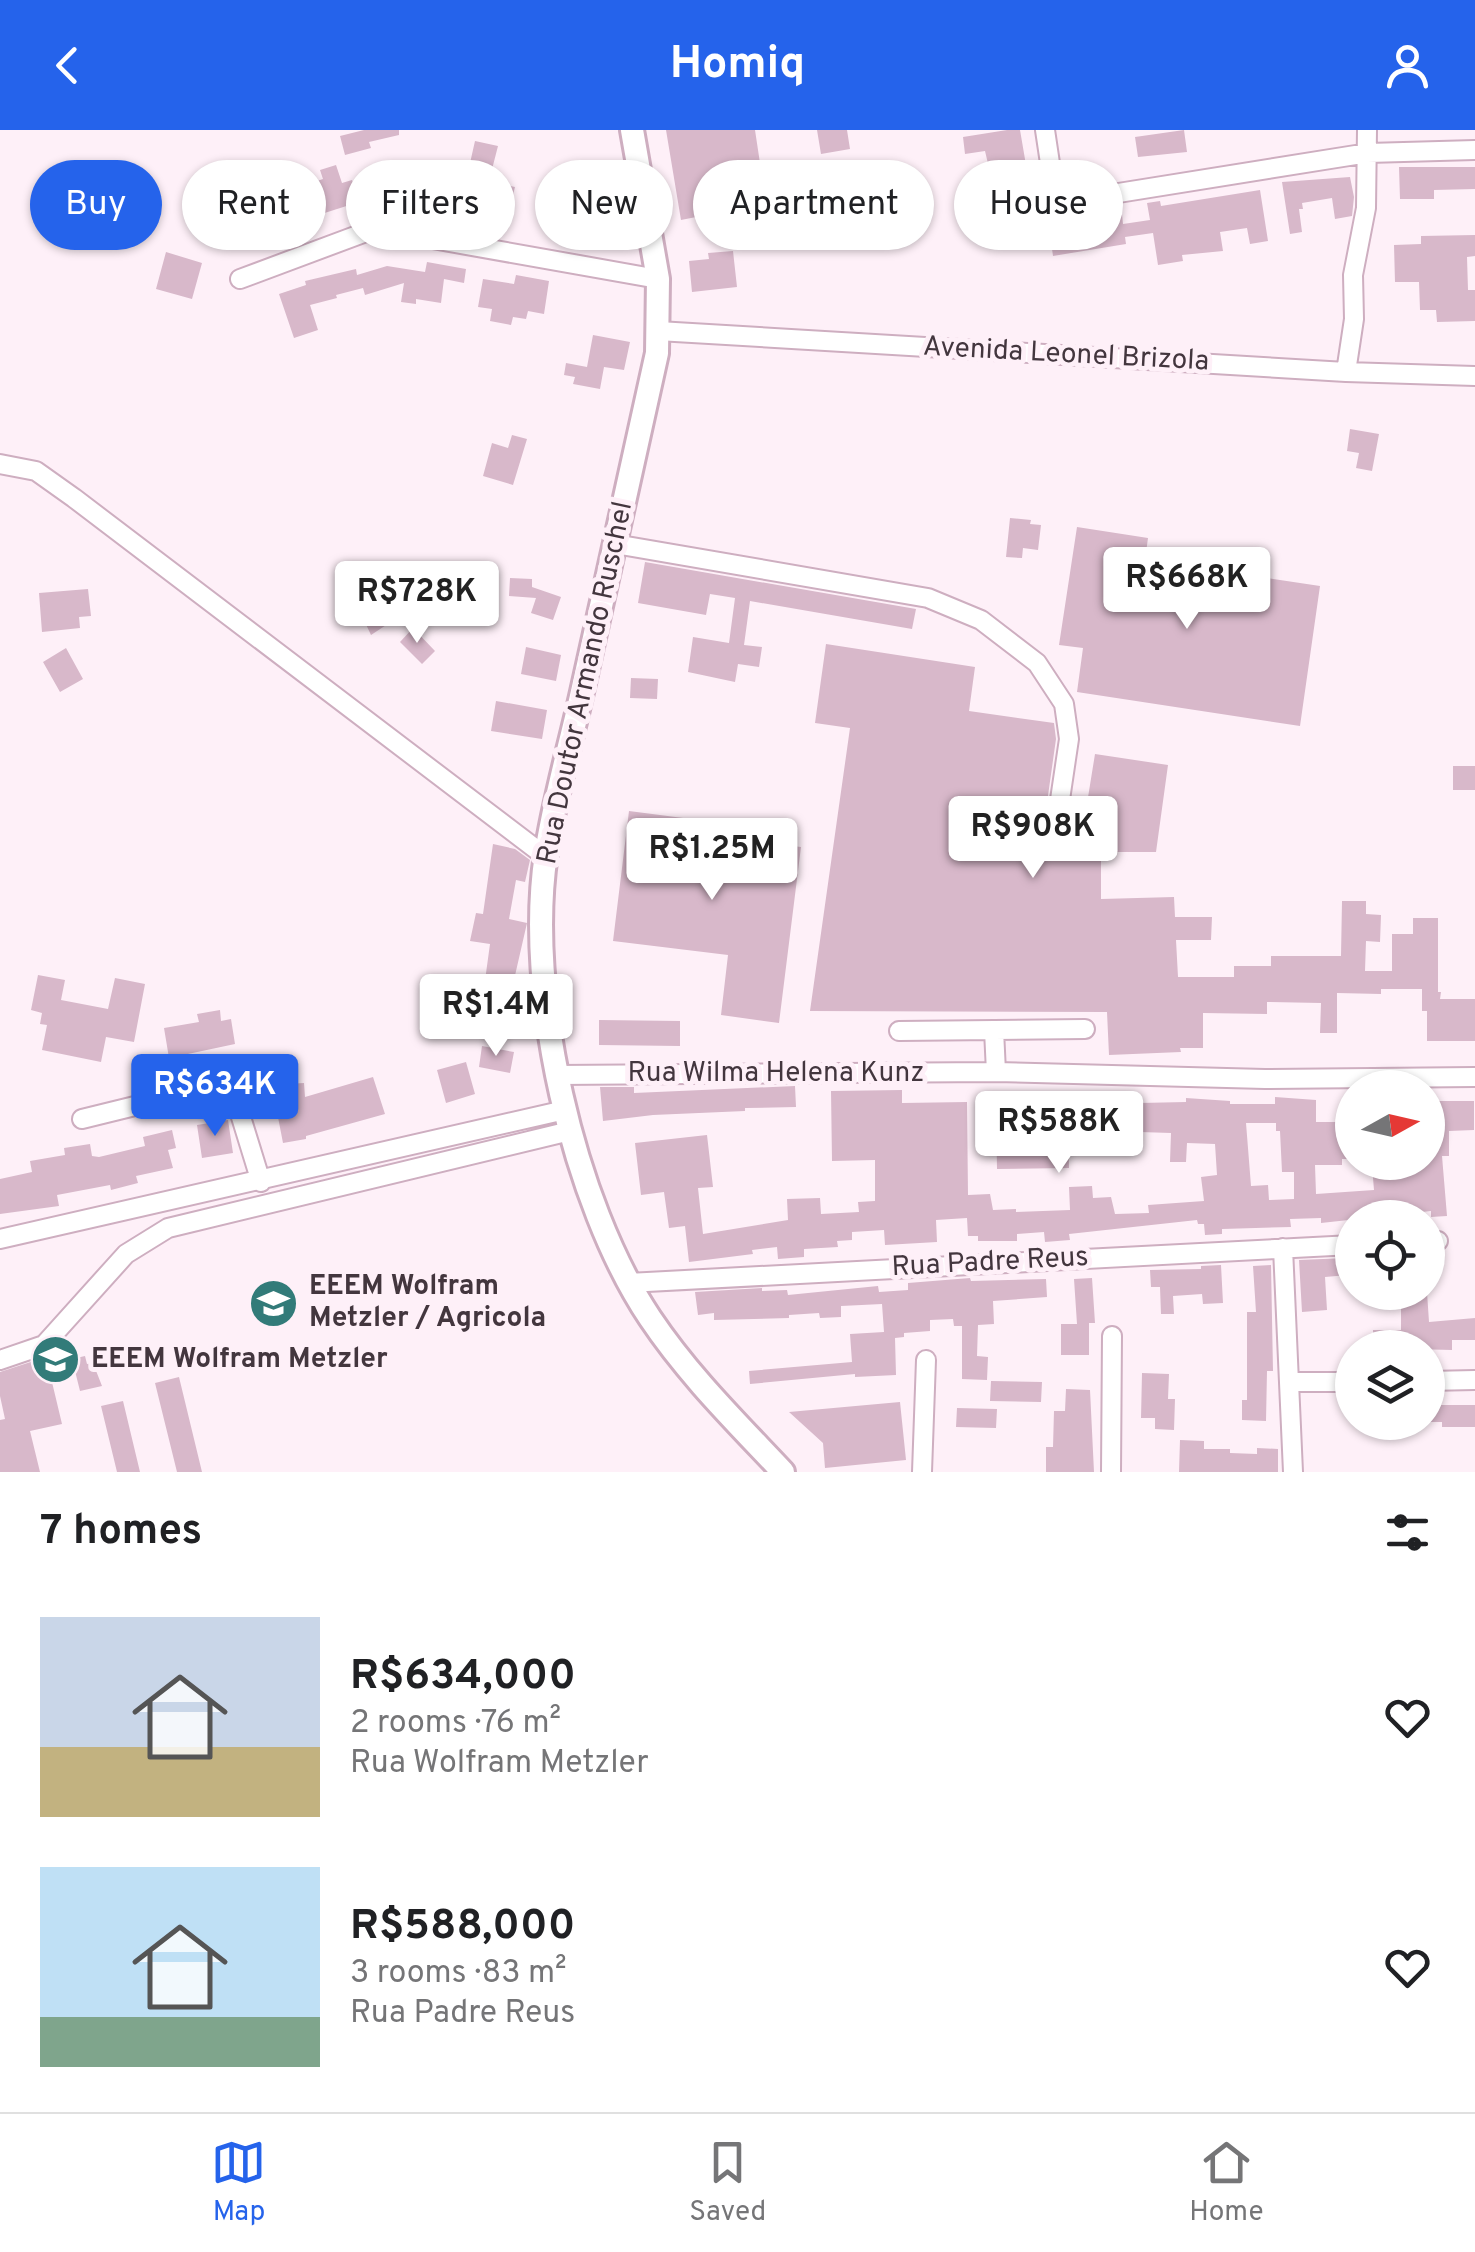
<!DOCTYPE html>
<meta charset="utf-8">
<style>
:root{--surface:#fff;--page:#f6f6f6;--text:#202124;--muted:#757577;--line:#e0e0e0;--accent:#2563eb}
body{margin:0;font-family:Overpass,sans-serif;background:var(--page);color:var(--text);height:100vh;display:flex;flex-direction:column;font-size:38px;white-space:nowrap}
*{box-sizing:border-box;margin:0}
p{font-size:32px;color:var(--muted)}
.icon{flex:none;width:55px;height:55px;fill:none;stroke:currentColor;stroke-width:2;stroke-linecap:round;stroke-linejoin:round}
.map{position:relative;height:1342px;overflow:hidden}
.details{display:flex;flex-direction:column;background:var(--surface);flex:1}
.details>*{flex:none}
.guide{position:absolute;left:30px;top:30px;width:1415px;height:90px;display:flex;gap:20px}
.needle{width:65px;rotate:82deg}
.controls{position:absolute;left:1335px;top:940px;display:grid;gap:20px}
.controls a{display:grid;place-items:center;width:110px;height:110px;border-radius:50%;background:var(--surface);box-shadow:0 2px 8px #0004;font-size:50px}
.price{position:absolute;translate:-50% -85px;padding:0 22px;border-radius:10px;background:#fff;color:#222;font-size:32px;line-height:65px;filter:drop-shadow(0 2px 5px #0008)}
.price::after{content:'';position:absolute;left:50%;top:60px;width:30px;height:22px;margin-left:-15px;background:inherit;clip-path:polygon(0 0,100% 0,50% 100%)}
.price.on{background:var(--accent);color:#fff}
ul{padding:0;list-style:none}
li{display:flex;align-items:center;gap:30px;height:250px;padding:0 40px}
li span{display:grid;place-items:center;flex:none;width:280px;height:200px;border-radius:0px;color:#555}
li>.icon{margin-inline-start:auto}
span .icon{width:120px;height:120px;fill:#fffc;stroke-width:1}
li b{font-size:42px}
h2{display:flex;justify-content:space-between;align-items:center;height:120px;padding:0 40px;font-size:42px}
.tag{padding:0 35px;border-radius:45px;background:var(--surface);box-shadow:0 2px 8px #0004;font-size:35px;line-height:90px}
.tag.on{background:var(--accent);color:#fff}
header{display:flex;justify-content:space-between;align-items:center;height:130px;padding:0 40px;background:var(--accent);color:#fff;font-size:45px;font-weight:700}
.tabs{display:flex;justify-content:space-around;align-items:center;height:140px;border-top:2px solid var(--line);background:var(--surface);font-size:28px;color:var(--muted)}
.tabs a{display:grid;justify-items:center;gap:5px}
.tabs .on{color:var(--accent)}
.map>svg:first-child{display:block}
.building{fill:#d8b8ca;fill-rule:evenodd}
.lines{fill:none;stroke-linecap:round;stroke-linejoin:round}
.minor-casing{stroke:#ceaec0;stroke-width:22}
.major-casing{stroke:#ceaec0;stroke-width:28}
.minor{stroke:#fff;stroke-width:18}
.major{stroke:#fff;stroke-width:22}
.labels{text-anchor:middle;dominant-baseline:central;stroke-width:10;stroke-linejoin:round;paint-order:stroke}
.street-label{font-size:28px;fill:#43363e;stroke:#fef0f8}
.poi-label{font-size:28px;font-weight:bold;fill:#43363e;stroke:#fef0f8;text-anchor:start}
</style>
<header><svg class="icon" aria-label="back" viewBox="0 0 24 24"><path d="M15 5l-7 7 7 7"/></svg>Homiq<svg class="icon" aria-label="person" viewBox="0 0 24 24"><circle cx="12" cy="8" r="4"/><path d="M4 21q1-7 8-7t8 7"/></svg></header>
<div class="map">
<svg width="1475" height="1342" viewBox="0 0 1475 1342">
<rect width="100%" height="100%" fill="#fef0f8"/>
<path class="building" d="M364 0H399V5L369 12 371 18 345 25 340 6Z
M666 0H755L766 73 681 90Z
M817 0H847L850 19 821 24Z
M1007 0H1020L1032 70 998 76 985 21 965 24 963 7Z
M1184 0 1187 22 1138 27 1135 7Z
M475 11 498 16 489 51 515 57 508 85 460 77Z
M336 35 342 53 352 50 359 72 287 95 288 99 276 103 267 77 295 67 293 59 323 49 320 40Z
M1399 37H1475V59L1434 60V69H1400Z
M1350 47 1354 67 1352 86 1335 89 1332 68 1302 73 1303 79H1299L1302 102 1290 104 1282 52Z
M1260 60 1268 111 1250 114 1247 98 1220 102 1223 121 1182 125 1183 131 1158 135 1153 103 1125 107 1126 114 1053 126 1050 105 1075 100 1074 92 1122 84 1123 94 1150 90 1147 73 1160 71 1161 76Z
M839 71 851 98 842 101 847 111 828 119 815 90 827 85 824 78Z
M1475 105V126L1467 127 1468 160H1475V191L1437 192 1436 180H1420L1419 152H1395L1394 115 1421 114V106Z
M733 121 737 157 692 162 689 131 709 129 708 123Z
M166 122 202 133 192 169 156 159Z
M427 132 466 139 464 153 444 149 441 173 416 169V174L401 172 404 153 365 165 363 158 336 165 337 168 310 175 318 200 294 208 279 164 306 155 305 151 356 139 357 145 387 136 425 142Z
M516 145 549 151 544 184 528 181 526 189 513 187 511 195 490 191 492 179 478 177 483 149 514 154Z
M593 205 630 212 624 240 604 237 600 259 573 254 575 247 564 245 566 233 587 237Z
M1350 299 1379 304 1372 341 1356 338 1359 323 1347 321Z
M512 305 527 309 513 355 483 346 492 313 508 318Z
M1010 388 1031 390 1030 394 1041 395 1038 420 1023 418 1022 428 1006 427Z
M1077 397 1148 408 1145 430 1320 456 1300 596 1077 562 1083 518 1059 515Z
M645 432 916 479 912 499 750 471 744 515 762 517 759 537 738 534 735 552 688 542 693 507 729 513 735 468 710 464 706 485 638 473Z
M510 448 532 449V457L561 467 553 490 531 483 536 468 509 466Z
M88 459 91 486 79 487 80 498 42 502 39 463Z
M394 464 406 482 371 505 362 486Z
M413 498 435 521 422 534 400 512Z
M826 514 975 537 969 581 1054 593 1056 609 1042 708 1044 724H1088L1084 692 1095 624 1168 635 1156 722H1101V769L1174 767 1175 787H1212L1211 810H1176L1178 847H1234V836H1271V826H1341L1342 771H1366V784L1381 785 1380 812 1366 811 1365 841H1392V804H1413V788H1438V862H1441L1440 869H1475V911H1427V881H1422V859H1381V864L1337 863V903H1320L1321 873 1267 872V884L1203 883V918H1180L1181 922 1109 925 1107 882 810 881 850 598 815 593Z
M526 517 561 525 556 551 521 544Z
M66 518 83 549 60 562 43 532Z
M631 548 658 549 657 569 630 568Z
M496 571 547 580 542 609 491 601Z
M1453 636H1475V660H1453Z
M629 681 745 696 743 710 801 717 779 893 721 885 728 825 613 811Z
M493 714 515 719 530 730 525 752 516 750 509 789 527 793 511 863 515 864 511 892 480 887 490 814 470 811 476 783 483 784Z
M38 845 65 850 61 870 108 879 115 848 145 854 134 912 106 907 101 932 42 920 47 895 40 894 42 883 31 880Z
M220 880 221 891 231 889 235 914 169 928 164 898 199 892 197 884Z
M599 890 680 891V916L599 915Z
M482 916 514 922 510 943 479 937Z
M466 932 475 964 446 973 437 940Z
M373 947 385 984 306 1006V1009L283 1013 277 982 290 979 287 954 304 953 305 967Z
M795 956 796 977 745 978V981L653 985 603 991 600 957H634V963Z
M902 960V973L967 972 968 1065 990 1064 993 1080 1016 1079V1082L1070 1080 1069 1057 1092 1056 1093 1068 1111 1067 1115 1084 1149 1083 1148 1075 1204 1071 1201 1047 1217 1045 1215 1014 1187 1013 1186 1032H1170L1171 1003 1140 1002V973L1186 972V968L1230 971V974H1275V967L1316 970V992H1352V1029H1342V1035H1315L1316 1064 1374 1060 1372 1036 1429 1033 1428 971H1474V1000L1449 1001V1026H1442L1447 1086 1431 1087V1081L1321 1093V1088L1290 1089 1291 1097 1222 1099V1104L1205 1105 1204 1094H1198L1197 1090 1069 1104 1070 1110 1045 1112 1044 1102 1017 1104V1111H978V1106H968L967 1088 936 1090 937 1112 885 1115 884 1100 852 1102V1110L837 1111 838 1117 804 1119V1127L778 1129 777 1117 752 1120 753 1124 689 1132 685 1096 669 1098 664 1062 641 1065 635 1013 707 1005 713 1057 698 1058 703 1104 788 1090 787 1069 820 1068 821 1084 859 1082 858 1072 875 1071V1030L832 1031 831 961ZM1246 993H1276V1001H1280L1282 1042H1294V1069L1269 1070 1268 1055 1251 1056Z
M1068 981 1069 1038 997 1039 996 982Z
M228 990 233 1023 202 1028 197 995Z
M172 1000 176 1018 168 1020 173 1038 136 1046 138 1053 111 1060 110 1055 57 1065 59 1076 0 1084V1049L32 1042 30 1031 65 1025 64 1018 90 1014 92 1026 99 1027 145 1016 143 1007Z
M1347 1128 1348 1145 1325 1147 1327 1180 1302 1182 1299 1130Z
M1221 1135 1223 1173 1203 1174 1202 1164 1173 1166 1174 1184H1161L1160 1157H1151L1150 1140 1201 1139V1136Z
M1271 1135 1273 1241H1267L1266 1291 1242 1290V1270H1247V1182H1256L1253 1136Z
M970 1148 971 1151 1046 1149 1047 1167 993 1171 994 1194 978 1195 977 1226 988 1227 987 1250 962 1249V1196H954L953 1189 930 1190V1201L904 1203V1207L895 1208 896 1245 855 1247V1244L750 1254 749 1241 852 1232 850 1204 884 1202 882 1174 841 1176V1187L820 1188 819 1183 789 1185V1188L714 1190V1183L698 1185 695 1162 762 1158V1161L787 1160 788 1165 878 1156 879 1162 908 1160V1153Z
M1092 1148 1095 1193H1089V1225H1061V1194H1077L1074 1149Z
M1401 1162H1427L1429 1192 1475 1188V1210H1452V1220L1373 1218V1200H1401Z
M85 1226 87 1234 93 1233 102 1256 80 1261 72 1229Z
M46 1227 62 1294 30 1301 40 1342H0V1290L5 1289 0 1266V1242Z
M1142 1243 1169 1244 1168 1269H1175L1174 1300 1155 1299V1288H1141Z
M179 1247 202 1342H177L155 1253Z
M991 1251 1042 1252 1041 1272 990 1271Z
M1066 1259 1090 1260 1094 1342H1046V1317H1053L1054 1281H1065Z
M123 1271 140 1342H117L101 1276Z
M900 1272 906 1330 825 1338 823 1313 789 1282Z
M1428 1275H1475V1297H1442V1292H1428Z
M957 1278 997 1279 996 1298 956 1297Z
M1180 1310 1204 1311V1319H1230V1323L1257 1324V1318L1278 1319V1342H1179Z"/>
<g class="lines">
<defs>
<path id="minor" d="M1045 0 1056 73 1368 23 1475 20
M240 149 366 102 382 100 658 149
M658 201 1346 242 1475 246
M1346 242 1354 189 1353 145 1366 78 1367 0
M0 334 36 341 74 368 545 726
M615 414 928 468 981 490 1037 533 1064 574 1069 609 1054 710
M994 900 996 942
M899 901 1085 899
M557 945 996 942 1265 949 1475 947
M82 989 200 960 222 962 237 974 261 1052
M0 1109 565 980
M1428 1111H1438
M1283 1118 1293 1342
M628 1153 1352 1115
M0 1230 44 1215 126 1124 168 1098 570 1001
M1428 1251 1475 1250
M1290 1252H1352
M922 1342 926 1230
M1111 1342 1112 1206"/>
<path id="major" d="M632 0 658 149 657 223C632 336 607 449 582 562 570 616 554 670 546 724 525 862 573 1073 650 1188 688 1245 737 1293 783 1342"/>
</defs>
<use href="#minor" class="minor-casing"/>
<use href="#major" class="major-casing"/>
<use href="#minor" class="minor"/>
<use href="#major" class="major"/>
</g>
<defs>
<symbol id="university-disc" viewBox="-11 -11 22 22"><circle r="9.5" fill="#327b79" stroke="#fef0f8"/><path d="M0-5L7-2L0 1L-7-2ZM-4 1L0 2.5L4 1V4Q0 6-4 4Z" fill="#fff"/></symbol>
</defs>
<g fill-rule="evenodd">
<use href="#university-disc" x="246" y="1146" width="55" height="55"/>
<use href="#university-disc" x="28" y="1202" width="55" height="55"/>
</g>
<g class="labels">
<g class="street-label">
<text transform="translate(1066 225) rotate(3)">Avenida Leonel Brizola</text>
<text transform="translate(586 553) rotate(-78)">Rua Doutor Armando Ruschel</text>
<text x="776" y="944">Rua Wilma Helena Kunz</text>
<text transform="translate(990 1133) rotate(-3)">Rua Padre Reus</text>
</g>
<g class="poi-label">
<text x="309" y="1157">EEEM Wolfram<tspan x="309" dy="32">Metzler / Agricola</tspan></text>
<text x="91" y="1230">EEEM Wolfram Metzler</text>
</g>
</g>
</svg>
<div class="controls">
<a><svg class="needle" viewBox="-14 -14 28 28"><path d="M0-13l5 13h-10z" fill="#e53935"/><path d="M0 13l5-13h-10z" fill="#757577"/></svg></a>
<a><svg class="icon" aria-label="locate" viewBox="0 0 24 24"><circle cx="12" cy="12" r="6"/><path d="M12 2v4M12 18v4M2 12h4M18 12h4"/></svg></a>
<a><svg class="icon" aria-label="layers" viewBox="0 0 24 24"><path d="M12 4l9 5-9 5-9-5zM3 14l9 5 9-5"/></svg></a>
</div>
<b class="price" style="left:1187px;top:502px">R$668K</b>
<b class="price" style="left:417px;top:516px">R$728K</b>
<b class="price" style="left:1033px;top:751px">R$908K</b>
<b class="price" style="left:712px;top:773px">R$1.25M</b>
<b class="price" style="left:496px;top:929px">R$1.4M</b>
<b class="price on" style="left:215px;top:1009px">R$634K</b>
<b class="price" style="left:1059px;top:1046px">R$588K</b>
<div class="guide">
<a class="tag on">Buy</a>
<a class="tag">Rent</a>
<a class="tag">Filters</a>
<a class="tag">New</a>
<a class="tag">Apartment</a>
<a class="tag">House</a>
</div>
</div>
<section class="details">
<h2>7 homes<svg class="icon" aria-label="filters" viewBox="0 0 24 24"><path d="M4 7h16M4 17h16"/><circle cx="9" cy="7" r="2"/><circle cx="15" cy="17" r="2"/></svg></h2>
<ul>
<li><span style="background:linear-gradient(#c9d6e8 65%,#c2b280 0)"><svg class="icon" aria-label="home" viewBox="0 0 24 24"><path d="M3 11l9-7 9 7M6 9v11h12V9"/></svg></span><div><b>R$634,000</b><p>2 rooms · 76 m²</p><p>Rua Wolfram Metzler</p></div><svg class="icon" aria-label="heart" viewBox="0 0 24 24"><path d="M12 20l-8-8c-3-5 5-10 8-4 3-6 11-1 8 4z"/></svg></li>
<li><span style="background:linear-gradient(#bfe0f5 75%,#7fa58c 0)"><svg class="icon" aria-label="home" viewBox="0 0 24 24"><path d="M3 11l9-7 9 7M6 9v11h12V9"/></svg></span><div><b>R$588,000</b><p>3 rooms · 83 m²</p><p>Rua Padre Reus</p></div><svg class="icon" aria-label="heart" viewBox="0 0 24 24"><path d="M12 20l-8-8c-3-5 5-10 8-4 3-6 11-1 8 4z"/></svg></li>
</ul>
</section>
<nav class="tabs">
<a class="on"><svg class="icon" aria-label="map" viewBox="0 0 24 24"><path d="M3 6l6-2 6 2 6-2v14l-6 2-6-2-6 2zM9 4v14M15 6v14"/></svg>Map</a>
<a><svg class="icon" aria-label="saved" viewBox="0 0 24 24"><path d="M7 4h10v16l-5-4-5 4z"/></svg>Saved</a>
<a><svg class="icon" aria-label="home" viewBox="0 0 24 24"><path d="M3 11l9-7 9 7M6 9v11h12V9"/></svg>Home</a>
</nav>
